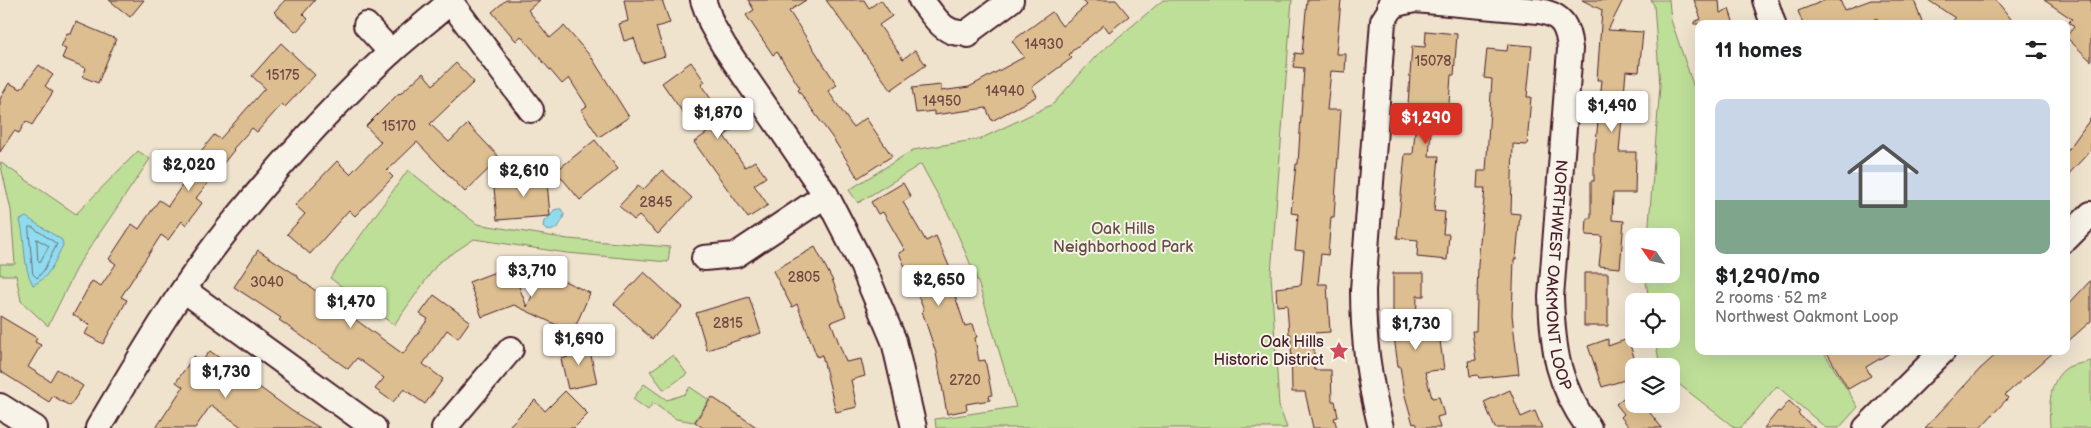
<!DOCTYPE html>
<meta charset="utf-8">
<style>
:root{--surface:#fff;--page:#f6f6f6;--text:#202124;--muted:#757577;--line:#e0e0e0;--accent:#d93025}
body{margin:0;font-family:"Balsamiq Sans",sans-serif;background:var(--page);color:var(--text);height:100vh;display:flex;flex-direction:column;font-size:19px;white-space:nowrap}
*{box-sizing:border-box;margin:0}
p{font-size:16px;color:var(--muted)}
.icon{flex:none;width:28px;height:28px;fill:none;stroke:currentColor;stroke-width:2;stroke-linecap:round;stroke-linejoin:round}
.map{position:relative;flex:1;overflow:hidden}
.panel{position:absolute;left:1695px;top:20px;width:375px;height:335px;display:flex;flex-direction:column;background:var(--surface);border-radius:10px;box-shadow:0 5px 20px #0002}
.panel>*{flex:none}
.needle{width:32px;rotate:304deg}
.fabs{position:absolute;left:1625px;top:228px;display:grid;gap:10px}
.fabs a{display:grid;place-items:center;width:55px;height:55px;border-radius:10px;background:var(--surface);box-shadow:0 5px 20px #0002;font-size:25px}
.price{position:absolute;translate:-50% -42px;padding:0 11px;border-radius:5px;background:#fff;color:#222;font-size:16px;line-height:32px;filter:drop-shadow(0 1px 2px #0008)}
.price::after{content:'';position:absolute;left:50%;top:30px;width:15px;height:11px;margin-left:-8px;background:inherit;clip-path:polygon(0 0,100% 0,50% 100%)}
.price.active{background:var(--accent);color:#fff}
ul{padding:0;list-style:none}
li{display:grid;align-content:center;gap:10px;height:265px;padding:0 20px}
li+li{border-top:1px solid var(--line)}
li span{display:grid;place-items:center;height:155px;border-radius:10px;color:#555}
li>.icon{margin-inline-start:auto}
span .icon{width:90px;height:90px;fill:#fffc;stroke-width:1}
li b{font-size:21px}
h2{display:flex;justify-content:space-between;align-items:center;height:60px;padding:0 20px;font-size:21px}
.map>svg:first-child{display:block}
.green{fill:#bedf98;stroke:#847f62}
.water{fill:#90dcef;stroke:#7490a1}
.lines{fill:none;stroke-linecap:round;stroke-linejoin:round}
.shore{stroke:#666b79;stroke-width:1}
.building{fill:#ddbe90;stroke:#4a1f2b}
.minor-casing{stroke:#4a1f2b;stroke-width:28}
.minor{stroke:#f7f3e8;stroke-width:24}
.labels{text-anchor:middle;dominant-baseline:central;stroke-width:4;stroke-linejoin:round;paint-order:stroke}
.number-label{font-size:14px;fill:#6f4744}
.park-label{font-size:16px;fill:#674f46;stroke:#f7f3e8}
.street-label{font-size:16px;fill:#4a1f2b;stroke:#f7f3e8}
.poi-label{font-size:16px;fill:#4a1f2b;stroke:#f7f3e8;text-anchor:end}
</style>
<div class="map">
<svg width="2091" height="428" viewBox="0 0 2091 428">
<rect width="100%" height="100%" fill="#efe3ce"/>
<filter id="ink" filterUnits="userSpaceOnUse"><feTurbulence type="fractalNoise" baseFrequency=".02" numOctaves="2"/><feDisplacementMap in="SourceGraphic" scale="10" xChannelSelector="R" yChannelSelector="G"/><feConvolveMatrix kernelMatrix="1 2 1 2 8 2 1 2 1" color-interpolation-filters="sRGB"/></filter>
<g filter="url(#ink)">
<path class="green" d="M1163 0H1292L1271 274 1279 406 1287 428H936L935 419 1016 407 978 282 952 221 921 164 858 203 849 190 913 150 980 139 1053 104 1096 56Z
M1651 0H1669L1671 20 1699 102V351H1823L1858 407 1839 428H1826L1777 386 1741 428H1735L1671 378V366H1660L1655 339H1671V301H1649L1645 274H1671V236H1648L1660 86 1654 5Z
M138 151 150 159 80 262 48 326 21 301 16 275H0V264H15L11 210 0 162 76 214Z
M408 170 477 224 568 239 670 247 668 262 567 253 474 239 438 263 394 325 330 278Z
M673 355 687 374 664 390 650 371Z
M2091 361V428H2050C2049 408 2048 379 2068 367 2074 364 2084 363 2091 361Z
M644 384 667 400 685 394 690 387 709 400 694 422 676 419 653 403 648 410 633 399Z"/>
<path class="water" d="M558 209H561L564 214C563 223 555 233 546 230L543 227 544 221 550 216 554 210Z
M26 217 62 240 63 245C55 260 50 278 33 285 22 266 26 241 20 220Z"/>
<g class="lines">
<path class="shore" d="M29 227H32L57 244 44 270 37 278 33 274Z
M37 239 49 246 40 262 38 260Z"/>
</g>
<path class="building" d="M109 0H144L130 17Z
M285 0H315L303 14 308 19 296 32 274 12Z
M506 0H540L528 10 550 38 564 26 592 58 629 117 599 137 581 110 587 106 569 78 562 84 521 36 516 41 492 12Z
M624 0H662L670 23 656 27 665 56 642 63 634 38 624 41 619 24 628 21Z
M748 0H806L789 11 837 85 828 91 853 127 866 118 892 156 858 178 834 140 798 90 800 88 777 52 773 55 746 15 754 10Z
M826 0H864L869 8 881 0 892 16 879 25 903 59 915 50 926 65 891 90Z
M1082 0H1116L1129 16 1109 32 1104 25 1073 50 1069 55 1072 58 1032 87 1037 96 992 121 986 108 934 115V111L916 113 912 88 941 85V91L969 87 1024 57 1012 41 1052 12 1062 26 1087 5Z
M1307 0H1341L1336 54H1346L1345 72 1331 71 1327 110H1341L1334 217H1331L1328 255 1321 254 1318 284H1327L1330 332 1314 333V370H1331L1332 401H1335L1338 417 1334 418 1337 428H1313L1305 392H1292L1291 334H1289L1287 305 1277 306 1276 288 1301 285 1304 251 1295 250 1298 214 1291 213 1296 164H1298L1304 68 1293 67 1295 53 1302 54Z
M1582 0H1623L1608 30 1643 32 1639 72 1626 71 1619 152H1636L1635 193H1613L1612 220 1624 221 1620 268 1599 266 1602 236 1586 235 1587 218H1591V181H1594V152H1595L1602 80H1597L1602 10Z
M1694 0H1719L1720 13 1729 9 1734 24H1694V22L1701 19Z
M1826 0H1840L1844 10 1871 0H1914L1923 24H1879L1877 18 1865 24H1803L1798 11Z
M1928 0H1996L2015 24H1951L1955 18Z
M2044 0H2091V61L2066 37 2074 27 2069 22 2072 19Z
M76 22 116 39 98 83 83 77 86 68 62 58 66 49 61 47 67 33 71 34Z
M1426 31 1457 34 1454 75H1451L1448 118 1432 117 1429 156H1439L1434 211 1445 212 1443 234H1449L1447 260 1417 257 1418 240 1397 238 1405 154H1413L1416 120 1407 119 1412 46 1425 47Z
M281 43 315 75 285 107 282 104 257 132 252 128 233 149 234 150 196 198 202 203 186 225 182 221 168 240 161 235 121 297 127 300 103 344 85 334 90 325 73 315 92 281 101 286 116 264 109 259 132 224 139 229 159 200 168 206 185 181 180 177 214 135 220 139 265 88 252 76Z
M1508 44 1532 46 1527 97H1531L1527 145 1513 144 1511 213 1520 214 1516 259H1514L1512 315 1519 374 1479 378 1478 375 1470 376 1468 361 1476 360 1472 331H1476L1478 264 1485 188H1477L1478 171H1486L1492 79 1484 78 1487 49 1507 51Z
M691 62 705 82 701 85 721 113 726 109 738 126 724 136 745 167 755 161 766 177 754 185 768 205 748 218 694 142 711 130 697 109 686 117 662 83Z
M456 63 474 82 430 124 449 142 468 124 500 158 465 192 417 142 387 171 393 177 355 216 349 210 310 254 287 234 305 214 295 205 337 161 350 174 381 142 366 126 399 93 400 94 423 73 433 85Z
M39 65 53 75 45 86 53 92 32 125 26 121 19 133 14 131 0 152V99L9 83 21 89Z
M2091 118V150L2066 177V153Z
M595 140 618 169 580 200 556 171Z
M546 170 550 216 497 220 494 188 523 185 522 172Z
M662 170 692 198 658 234 639 216 634 220 619 206 638 186 643 190Z
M903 183 911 197 903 202 926 241 936 236 956 282 951 284 965 326 973 324 977 337 975 338 979 361 985 360 992 395 989 396 990 400 966 404 967 410 947 414 936 353 922 311 924 310 899 253 905 250 883 212 878 214 871 202Z
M815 247 832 279 846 316 831 322 846 362 861 359 865 376 851 380 857 407 836 412 822 355 817 357 797 304 792 307 773 271Z
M258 250 298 276V278L403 354 428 319 420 314 434 295 470 321 458 338 447 330 423 364 443 379 425 404 404 389 393 402 375 389 384 378 357 358 348 369 279 320 281 318 234 287Z
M511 266 527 307 543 271 590 293 566 348 561 327 514 305 482 317 469 282Z
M644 272 682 307 652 339 614 304Z
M1393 273H1424V296H1417L1416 330 1438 327 1444 369 1425 372 1432 398 1439 397 1444 415 1437 417 1440 428H1418L1416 423 1413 424 1404 392 1400 366H1398L1393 329Z
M1584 273H1608V326H1584Z
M2091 280V321L2066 343V307Z
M749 297 761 333 707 350 696 313Z
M0 316 37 338 35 342 41 345 28 367 50 381 57 369 83 386 70 406 53 396 49 402 0 371Z
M586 333 597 383 568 389 561 359 568 357 567 354Z
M1608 339V346L1628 339 1637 366H1634V377L1602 387 1588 346Z
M210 351 292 411 320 428H243L211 405 195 428H156L183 387 176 382 194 356 202 361Z
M1826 351H1893L1866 367 1871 376 1848 389Z
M2000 351H2055L2005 395 2008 398 1980 428H1925L1980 369Z
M1634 389V404H1643L1662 428H1630L1621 417 1624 414 1616 404Z
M1510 390 1521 417 1535 411 1542 428H1495L1484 402Z
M565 391 588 414 574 428H507L535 400 545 411Z
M712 397 758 428H703L695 422Z
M1789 401 1800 411 1798 414 1815 428H1764L1778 411 1780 412Z"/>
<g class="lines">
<defs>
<g id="minor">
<path d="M703 0 712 25 724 46 826 195 862 265 894 341 914 428"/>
<path d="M921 0C934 16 945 38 968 32"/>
<path d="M1765 0 1773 24"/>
<path d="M450 1 531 110"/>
<path id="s1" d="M1390 4 1392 7 1400 3 1415 0 1539 11C1563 15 1568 27 1570 49L1551 297C1553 350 1557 384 1589 428"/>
<path d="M366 25 391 52"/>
<path d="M968 35V32L1011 0"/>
<path d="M2066 239 2091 214"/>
<path d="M704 258 736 255 826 195"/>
<path d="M184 290 374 428"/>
<path d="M0 406 35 428"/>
<path d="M98 428C140 357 183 283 236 219 284 160 335 103 391 52 411 34 432 18 452 0"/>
<path d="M444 428 511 349"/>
<path d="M1381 428C1369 380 1363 339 1363 290L1382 35 1383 21 1392 7"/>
<path d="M1866 428 1943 351"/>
</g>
</defs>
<use href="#minor" class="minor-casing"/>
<use href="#minor" class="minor"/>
</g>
</g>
<defs>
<symbol id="sight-bare" viewBox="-9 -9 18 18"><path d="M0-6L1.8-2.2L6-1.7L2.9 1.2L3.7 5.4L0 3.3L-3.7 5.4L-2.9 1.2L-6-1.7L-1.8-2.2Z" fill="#d1495b" stroke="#f7f3e8" stroke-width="2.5" paint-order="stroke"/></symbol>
</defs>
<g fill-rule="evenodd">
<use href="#sight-bare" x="1325" y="337" width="28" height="28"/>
</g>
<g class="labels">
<g class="number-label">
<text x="1044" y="44">14930</text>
<text x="1433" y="61">15078</text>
<text x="283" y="75">15175</text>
<text x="1005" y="91">14940</text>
<text x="942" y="101">14950</text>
<text x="399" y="126">15170</text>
<text x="656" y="202">2845</text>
<text x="804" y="277">2805</text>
<text x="267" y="282">3040</text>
<text x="728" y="323">2815</text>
<text x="965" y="380">2720</text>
</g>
<g class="park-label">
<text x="1123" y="229">Oak Hills<tspan x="1123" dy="18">Neighborhood Park</tspan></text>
</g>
<g class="street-label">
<text stroke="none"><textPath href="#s1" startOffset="434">NORTHWEST OAKMONT LOOP</textPath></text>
</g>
<g class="poi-label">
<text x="1324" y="342">Oak Hills<tspan x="1324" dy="18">Historic District</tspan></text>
</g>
</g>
</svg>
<div class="fabs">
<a><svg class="needle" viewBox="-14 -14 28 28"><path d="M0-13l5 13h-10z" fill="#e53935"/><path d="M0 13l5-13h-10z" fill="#757577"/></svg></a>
<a><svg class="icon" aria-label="locate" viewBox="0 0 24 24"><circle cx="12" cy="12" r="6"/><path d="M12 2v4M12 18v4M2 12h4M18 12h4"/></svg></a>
<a><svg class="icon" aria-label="layers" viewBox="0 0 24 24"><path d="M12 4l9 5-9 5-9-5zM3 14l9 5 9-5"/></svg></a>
</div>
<b class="price" style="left:1612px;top:133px">$1,490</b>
<b class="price" style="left:718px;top:140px">$1,870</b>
<b class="price active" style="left:1426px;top:145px">$1,290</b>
<b class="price" style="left:189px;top:192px">$2,020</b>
<b class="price" style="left:524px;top:198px">$2,610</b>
<b class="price" style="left:532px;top:298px">$3,710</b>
<b class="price" style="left:939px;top:307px">$2,650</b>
<b class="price" style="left:351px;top:329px">$1,470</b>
<b class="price" style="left:1416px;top:351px">$1,730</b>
<b class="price" style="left:579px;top:366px">$1,690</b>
<b class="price" style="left:226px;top:399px">$1,730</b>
<section class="panel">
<h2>11 homes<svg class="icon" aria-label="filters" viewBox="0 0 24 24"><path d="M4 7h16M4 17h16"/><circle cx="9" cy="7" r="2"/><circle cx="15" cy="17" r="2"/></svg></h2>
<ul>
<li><span style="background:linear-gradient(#c9d6e8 65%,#7fa58c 0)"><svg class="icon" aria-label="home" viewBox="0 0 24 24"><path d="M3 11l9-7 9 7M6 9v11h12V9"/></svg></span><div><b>$1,290/mo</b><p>2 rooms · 52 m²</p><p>Northwest Oakmont Loop</p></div></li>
</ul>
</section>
</div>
